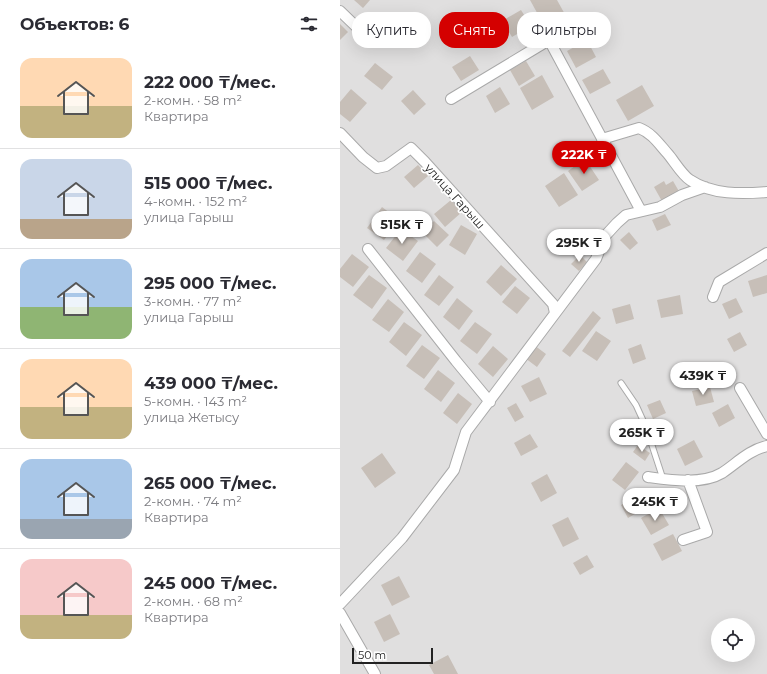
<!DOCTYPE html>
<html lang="ru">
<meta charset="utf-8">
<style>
:root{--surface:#fff;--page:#f2f2f3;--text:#2b2b33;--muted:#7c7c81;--line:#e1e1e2;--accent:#d40000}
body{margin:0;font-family:Montserrat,sans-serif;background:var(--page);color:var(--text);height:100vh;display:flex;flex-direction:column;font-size:15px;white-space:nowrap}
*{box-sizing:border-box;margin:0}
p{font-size:13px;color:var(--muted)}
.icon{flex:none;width:22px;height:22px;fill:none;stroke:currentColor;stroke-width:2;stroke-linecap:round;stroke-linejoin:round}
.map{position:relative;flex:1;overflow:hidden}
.drawer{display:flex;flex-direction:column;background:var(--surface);width:340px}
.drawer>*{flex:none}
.top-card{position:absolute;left:12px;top:12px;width:355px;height:36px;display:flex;gap:8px}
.buttons{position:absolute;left:371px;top:618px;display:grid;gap:8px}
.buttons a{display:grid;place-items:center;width:44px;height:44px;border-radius:50%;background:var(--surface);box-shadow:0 4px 16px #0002;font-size:20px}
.scale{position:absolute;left:12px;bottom:10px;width:81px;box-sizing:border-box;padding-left:4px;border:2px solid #222;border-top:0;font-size:11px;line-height:14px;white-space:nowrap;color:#222;-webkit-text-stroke:3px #fff;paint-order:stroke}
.price{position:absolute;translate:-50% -34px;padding:0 9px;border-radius:14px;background:#fff;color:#222;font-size:13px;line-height:26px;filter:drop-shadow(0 1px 2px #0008)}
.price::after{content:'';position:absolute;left:50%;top:24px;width:12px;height:9px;margin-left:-6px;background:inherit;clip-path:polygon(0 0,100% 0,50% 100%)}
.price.selected{background:var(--accent);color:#fff}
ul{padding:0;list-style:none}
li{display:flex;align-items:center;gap:12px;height:100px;padding:0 20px}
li+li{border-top:1px solid var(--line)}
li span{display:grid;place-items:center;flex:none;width:112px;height:80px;border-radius:12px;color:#555}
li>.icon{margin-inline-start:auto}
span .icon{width:48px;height:48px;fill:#fffc;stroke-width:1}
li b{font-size:17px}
h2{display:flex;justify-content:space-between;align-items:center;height:48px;padding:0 20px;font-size:17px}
.pill{padding:0 14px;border-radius:16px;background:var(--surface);box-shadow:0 4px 16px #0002;font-size:14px;line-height:36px}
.pill.selected{background:var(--accent);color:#fff}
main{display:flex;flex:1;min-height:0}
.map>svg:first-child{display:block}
.residential{fill:#e0dfdf;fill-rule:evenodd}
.building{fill:#c7bfb8}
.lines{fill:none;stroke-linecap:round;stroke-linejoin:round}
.service-casing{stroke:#a9a9a9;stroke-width:7}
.minor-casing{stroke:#a9a9a9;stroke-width:12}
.service{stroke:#fff;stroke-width:5}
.minor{stroke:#fff;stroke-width:10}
.labels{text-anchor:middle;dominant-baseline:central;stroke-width:3.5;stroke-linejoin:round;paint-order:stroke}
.street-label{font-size:12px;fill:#222;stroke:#fff}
</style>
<main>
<section class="drawer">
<h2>Объектов: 6<svg class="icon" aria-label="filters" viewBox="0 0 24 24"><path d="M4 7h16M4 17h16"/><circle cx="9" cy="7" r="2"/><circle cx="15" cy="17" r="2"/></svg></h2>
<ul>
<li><span style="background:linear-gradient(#ffd9b3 60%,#c2b280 0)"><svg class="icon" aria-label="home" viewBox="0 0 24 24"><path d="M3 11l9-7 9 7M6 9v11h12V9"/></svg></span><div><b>222 000 ₸/мес.</b><p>2-комн. · 58 m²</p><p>Квартира</p></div></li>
<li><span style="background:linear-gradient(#c9d6e8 75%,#b9a48a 0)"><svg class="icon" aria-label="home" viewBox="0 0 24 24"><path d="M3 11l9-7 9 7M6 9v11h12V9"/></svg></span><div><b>515 000 ₸/мес.</b><p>4-комн. · 152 m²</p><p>улица Гарыш</p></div></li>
<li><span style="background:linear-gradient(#a9c7e8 60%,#8fb573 0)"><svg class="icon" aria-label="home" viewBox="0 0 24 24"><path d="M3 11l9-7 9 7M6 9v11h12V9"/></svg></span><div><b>295 000 ₸/мес.</b><p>3-комн. · 77 m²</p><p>улица Гарыш</p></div></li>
<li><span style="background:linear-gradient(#ffd9b3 60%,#c2b280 0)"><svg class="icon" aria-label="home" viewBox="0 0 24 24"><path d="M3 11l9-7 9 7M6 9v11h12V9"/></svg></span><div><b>439 000 ₸/мес.</b><p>5-комн. · 143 m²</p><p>улица Жетысу</p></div></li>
<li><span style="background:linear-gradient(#a9c7e8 75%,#9aa5b1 0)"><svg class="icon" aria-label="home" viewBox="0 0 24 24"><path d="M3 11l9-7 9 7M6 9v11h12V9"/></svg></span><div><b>265 000 ₸/мес.</b><p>2-комн. · 74 m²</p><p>Квартира</p></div></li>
<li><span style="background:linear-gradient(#f6c9c9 70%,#c2b280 0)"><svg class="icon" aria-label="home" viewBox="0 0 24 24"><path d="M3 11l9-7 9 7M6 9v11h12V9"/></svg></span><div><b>245 000 ₸/мес.</b><p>2-комн. · 68 m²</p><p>Квартира</p></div></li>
</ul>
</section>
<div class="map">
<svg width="427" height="674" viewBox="0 0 427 674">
<rect width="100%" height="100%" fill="#f2efe9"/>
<path class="residential" d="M0 0H427V674H0ZM378 625H408V655H378Z"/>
<path class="building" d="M14 0H30L23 8Z
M190 0H217L227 18 206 29Z
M181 10 191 26 172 37 162 21Z
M0 24 8 32 0 40Z
M247 40 256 57 236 68 227 51Z
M130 56 139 70 121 81 112 67Z
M186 61 195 76 179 86 170 70Z
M35 63 53 77 42 90 24 76Z
M263 69 271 83 250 94 242 80Z
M202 75 214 97 192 110 180 88Z
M302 85 314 106 288 121 276 100Z
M160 87 170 104 155 113 146 96Z
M11 89 27 103 10 122 0 114V102Z
M73 90 86 104 74 115 61 101Z
M245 159 259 180 242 191 228 171Z
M78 165 88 176 74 188 64 177Z
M224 173 238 195 219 207 205 186Z
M324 181 326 185 333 181 340 193 323 203 314 187Z
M111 200 122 212 105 227 94 214Z
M42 207 59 220 44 240 27 228Z
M325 214 331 225 317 231 312 220Z
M94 221 109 235 97 247 82 232Z
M121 225 137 234 125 255 109 245Z
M61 229 78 241 63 261 46 248Z
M289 232 298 243 290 250 280 240Z
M80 252 96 264 82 283 66 271Z
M12 254 29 267 13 287 0 277V269Z
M240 255 247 262 239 271 231 264Z
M161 265 177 279 161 296 146 282Z
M29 275 47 288 32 309 13 295Z
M99 275 114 287 99 306 84 295Z
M427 275V293L413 297 408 281Z
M175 286 190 298 177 314 162 302Z
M340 295 343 314 321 318 317 300Z
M117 298 133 311 119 330 103 317Z
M396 298 403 312 389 319 382 304Z
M48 299 64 312 49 332 32 320Z
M290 304 294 319 276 324 272 309Z
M253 311 261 318 230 357 222 351Z
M64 322 82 335 66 356 49 342Z
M135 322 152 334 137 354 120 341Z
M256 331 271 341 257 361 242 351Z
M400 332 407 345 394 352 387 339Z
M301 344 306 359 293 364 288 349Z
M82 345 100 358 84 379 66 366Z
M194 345 206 354 197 367 185 358Z
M153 346 168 359 153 377 138 364Z
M98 370 115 383 101 402 84 389Z
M199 377 207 394 190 402 181 386Z
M370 387 374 402 356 406 352 391Z
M118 393 132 404 117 424 103 413Z
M320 400 326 413 313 419 307 405Z
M176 403 184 417 175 422 167 408Z
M388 404 395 418 379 427 372 413Z
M190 434 198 447 181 456 174 443Z
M354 440 363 457 345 466 337 449Z
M298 445 310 453 305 461 293 452Z
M42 453 56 473 35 488 21 468Z
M286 462 299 472 285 490 272 480Z
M207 474 217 493 201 502 191 483Z
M299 495 307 507 288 518 281 505Z
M319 508 329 525 311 535 301 518Z
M228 517 239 539 223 547 212 525Z
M333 534 342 551 322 561 313 544Z
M247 555 254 567 240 575 233 563Z
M59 576 70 597 52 606 41 585Z
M50 614 60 634 44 642 34 622Z
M108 655 118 674H94L89 665Z"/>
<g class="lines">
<defs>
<path id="service" d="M281 383 296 405 306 427 323 479"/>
<path id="minor" d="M0 11 29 39
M111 99 209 40 301 211
M0 133 23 157 37 168 46 166 71 148 85 162 213 304 215 313
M262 139 299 128C312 133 319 144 328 154 334 161 342 175 350 180 372 195 402 194 427 192
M28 249 116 361 150 402
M373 297 379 282 427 253
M400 388 427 434
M308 477C330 480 362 485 382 473 397 463 409 450 427 446
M343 540 367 532 348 480
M0 604 62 538 114 470 126 432 256 259 265 236 277 223 286 215 320 207 342 195 365 187
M0 613 35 674"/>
</defs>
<use href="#service" class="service-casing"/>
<use href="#minor" class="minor-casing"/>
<use href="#service" class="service"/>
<use href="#minor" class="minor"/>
</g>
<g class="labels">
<g class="street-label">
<text transform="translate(115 196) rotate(48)">улица Гарыш</text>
</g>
</g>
</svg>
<div class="buttons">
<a><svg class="icon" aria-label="locate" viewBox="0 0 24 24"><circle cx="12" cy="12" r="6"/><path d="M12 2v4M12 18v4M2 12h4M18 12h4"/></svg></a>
</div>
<div class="scale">50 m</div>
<b class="price selected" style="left:244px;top:175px">222K ₸</b>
<b class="price" style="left:62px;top:245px">515K ₸</b>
<b class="price" style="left:239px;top:263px">295K ₸</b>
<b class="price" style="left:363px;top:396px">439K ₸</b>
<b class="price" style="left:302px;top:453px">265K ₸</b>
<b class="price" style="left:315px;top:522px">245K ₸</b>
<div class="top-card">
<a class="pill">Купить</a>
<a class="pill selected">Снять</a>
<a class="pill">Фильтры</a>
</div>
</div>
</main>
